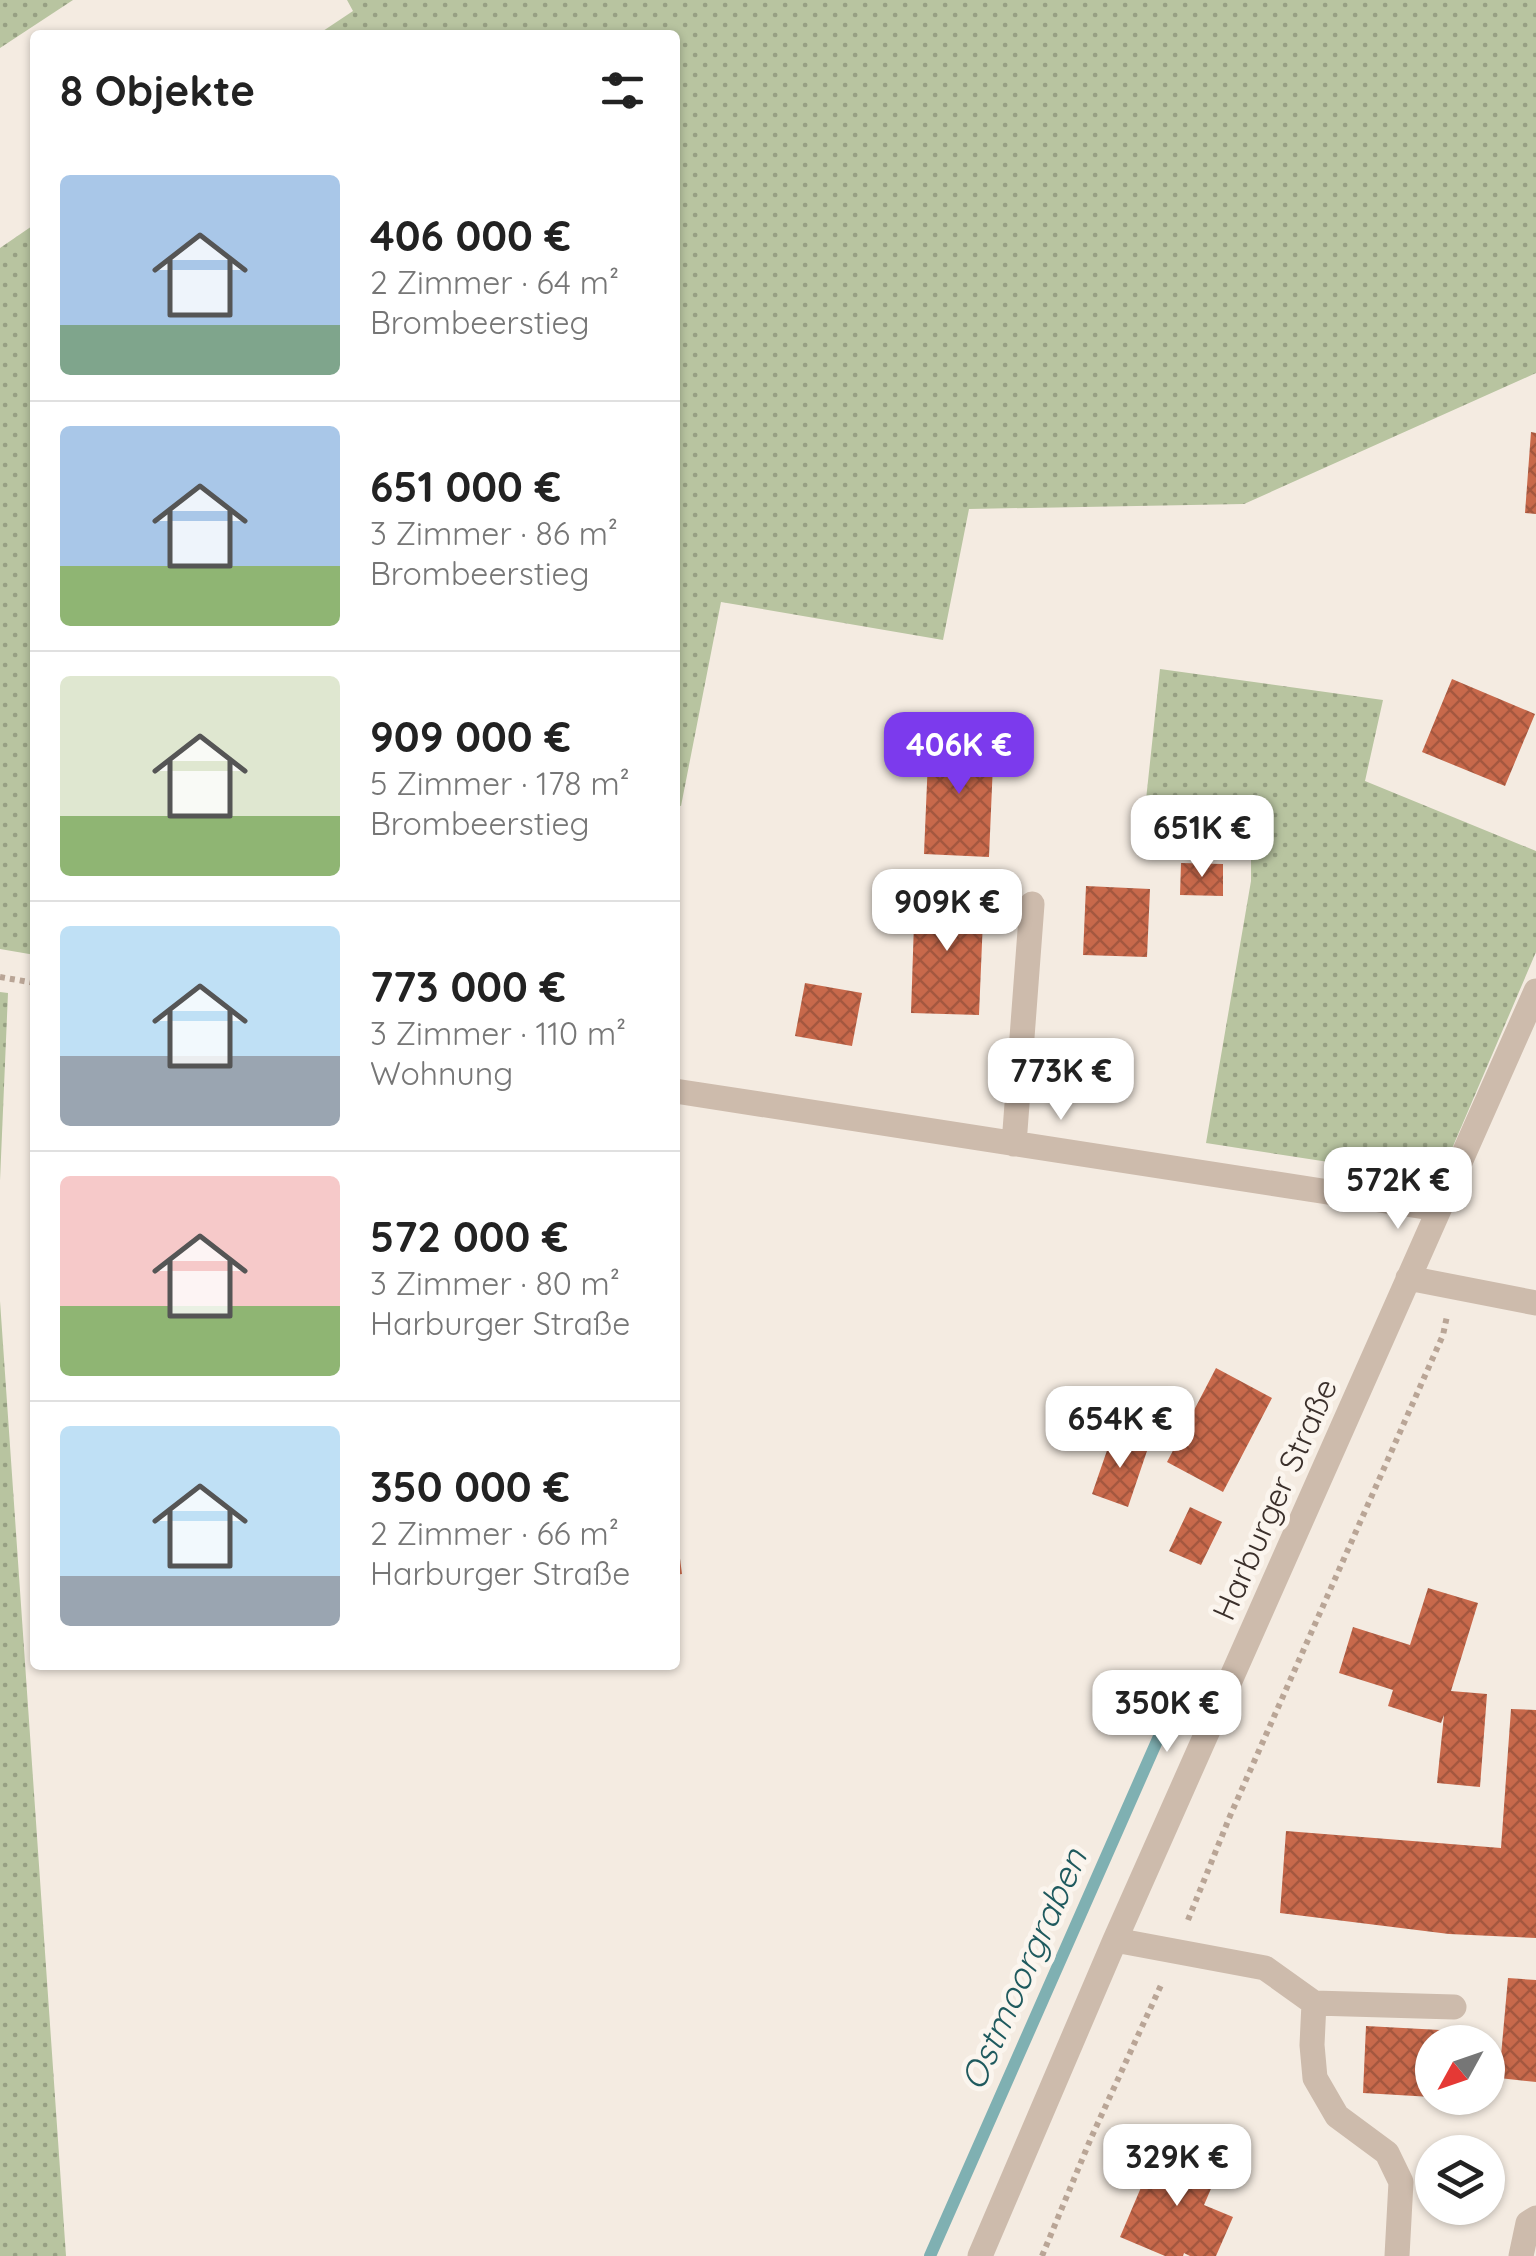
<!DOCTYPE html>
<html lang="de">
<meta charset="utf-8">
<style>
:root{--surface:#fff;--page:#f6f6f6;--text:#222;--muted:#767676;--line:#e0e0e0;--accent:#7c3aed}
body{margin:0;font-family:Quicksand,sans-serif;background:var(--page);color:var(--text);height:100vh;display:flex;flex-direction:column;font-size:38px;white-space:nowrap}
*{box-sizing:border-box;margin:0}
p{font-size:32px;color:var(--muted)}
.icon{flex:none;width:55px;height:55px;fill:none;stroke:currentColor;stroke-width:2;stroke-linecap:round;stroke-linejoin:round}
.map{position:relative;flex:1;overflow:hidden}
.drawer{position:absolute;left:30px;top:30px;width:650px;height:1640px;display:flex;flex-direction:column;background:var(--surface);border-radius:10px;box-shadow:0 2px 8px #0004}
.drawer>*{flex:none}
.needle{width:65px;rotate:230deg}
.fabs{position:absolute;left:1415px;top:2025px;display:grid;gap:20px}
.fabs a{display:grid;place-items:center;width:90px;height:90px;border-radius:50%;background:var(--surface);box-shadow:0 2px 8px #0004;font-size:50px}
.price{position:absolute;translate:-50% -85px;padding:0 22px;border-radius:20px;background:#fff;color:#222;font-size:32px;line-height:65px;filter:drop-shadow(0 2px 5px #0008)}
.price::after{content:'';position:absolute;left:50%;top:60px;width:30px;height:22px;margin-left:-15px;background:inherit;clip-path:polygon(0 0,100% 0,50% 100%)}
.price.on{background:var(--accent);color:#fff}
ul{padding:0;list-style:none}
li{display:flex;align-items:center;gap:30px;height:250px;padding:0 30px}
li+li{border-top:2px solid var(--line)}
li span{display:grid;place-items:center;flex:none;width:280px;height:200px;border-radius:10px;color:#555}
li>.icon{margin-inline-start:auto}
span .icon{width:120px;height:120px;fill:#fffc;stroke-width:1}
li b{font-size:42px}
h2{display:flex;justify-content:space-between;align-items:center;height:120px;padding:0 30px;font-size:42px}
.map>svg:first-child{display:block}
.grass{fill:url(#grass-dots)}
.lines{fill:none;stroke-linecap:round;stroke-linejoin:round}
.stream{stroke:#7fb0b2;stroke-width:12}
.building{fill:url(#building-cross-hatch)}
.path{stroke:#b9a596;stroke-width:6;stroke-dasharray:5 5;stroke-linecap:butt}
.minor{stroke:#cdbbac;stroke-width:25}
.labels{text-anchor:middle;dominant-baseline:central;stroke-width:10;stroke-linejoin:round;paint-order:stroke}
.street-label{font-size:32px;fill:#3b302b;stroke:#fbf5ee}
.water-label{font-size:35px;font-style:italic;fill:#1f5a5e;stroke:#fbf5ee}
</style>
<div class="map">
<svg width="1536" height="2256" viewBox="0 0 1536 2256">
<defs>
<pattern id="grass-dots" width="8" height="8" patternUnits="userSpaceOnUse" patternTransform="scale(2.5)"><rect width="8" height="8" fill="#b8c4a0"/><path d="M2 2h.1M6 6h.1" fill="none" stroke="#97a083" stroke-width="1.8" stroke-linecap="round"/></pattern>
<pattern id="building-cross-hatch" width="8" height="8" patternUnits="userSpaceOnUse" patternTransform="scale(2.5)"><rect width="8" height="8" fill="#c8694b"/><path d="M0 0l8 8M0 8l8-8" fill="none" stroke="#a4573f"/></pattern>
</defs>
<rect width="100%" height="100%" fill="#f4ebe1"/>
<path class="grass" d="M0 0H73L0 48Z
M347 0H1536V373L1244 504 969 509 943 640 721 602 681 806 675 805V35H317L353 11Z
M35 224V955L0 949V248Z
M1160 669 1383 700 1365 781 1536 851V952L1439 1179 1206 1143 1251 881V841L1142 837Z
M0 992 8 993 0 1181Z
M0 1301 66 2256H0Z"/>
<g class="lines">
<path class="stream" d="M930 2256 1172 1707"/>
</g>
<path class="building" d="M1531 432 1536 433V514L1525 513Z
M1452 679 1535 714 1505 786 1422 752Z
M929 736 994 740 989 857 924 854Z
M1181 863 1223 864V896L1180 895Z
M1086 886 1150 889 1147 957 1083 955Z
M915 892 984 895 979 1015 911 1013Z
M805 983 862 993 852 1046 795 1036Z
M1216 1368 1272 1398 1223 1492 1167 1462Z
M1112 1436 1148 1448 1128 1507 1092 1494Z
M1190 1507 1222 1522 1201 1565 1169 1551Z
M675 1535H677L682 1574 675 1575Z
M1428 1588 1478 1603 1451 1691 1487 1694 1480 1787 1437 1783 1444 1715 1441 1723 1388 1706 1393 1690 1339 1673 1353 1627 1410 1645Z
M1511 1709 1536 1710V1938L1449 1934 1280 1913 1286 1831 1501 1848Z
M1508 1978 1536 1980V2082L1499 2078Z
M1366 2026 1459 2031V2042H1432V2097L1363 2093Z
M1159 2145 1219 2170 1204 2205 1233 2217 1216 2256H1190L1184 2253 1183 2256H1165L1120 2237Z"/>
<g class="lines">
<path class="path" d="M0 977 35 983
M1188 1920 1230 1816 1443 1335 1447 1316
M1042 2256 1091 2138 1162 1983"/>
<path class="minor" d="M675 1091 1438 1209
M1014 1144 1032 904
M1408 1278 1536 1303
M1115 1940 1265 1968 1314 2003 1454 2007
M1314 2003 1312 2045 1315 2078 1337 2116 1387 2153 1401 2182 1397 2256
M980 2256 1115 1940 1536 991
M1521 2256 1528 2223 1536 2218"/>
</g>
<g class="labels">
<g class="street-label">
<text transform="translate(1274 1499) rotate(-66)">Harburger Straße</text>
</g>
<g class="water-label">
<text transform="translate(1023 1969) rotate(-66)">Ostmoorgraben</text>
</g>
</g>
</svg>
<div class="fabs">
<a><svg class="needle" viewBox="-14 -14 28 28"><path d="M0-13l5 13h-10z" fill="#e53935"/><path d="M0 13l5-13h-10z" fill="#767676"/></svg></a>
<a><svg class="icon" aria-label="layers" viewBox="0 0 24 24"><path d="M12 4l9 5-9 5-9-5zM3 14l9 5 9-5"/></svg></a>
</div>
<b class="price on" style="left:959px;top:797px">406K €</b>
<b class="price" style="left:1202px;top:880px">651K €</b>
<b class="price" style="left:947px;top:954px">909K €</b>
<b class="price" style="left:1061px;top:1123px">773K €</b>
<b class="price" style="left:1398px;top:1232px">572K €</b>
<b class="price" style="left:1120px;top:1471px">654K €</b>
<b class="price" style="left:1167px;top:1755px">350K €</b>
<b class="price" style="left:1177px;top:2209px">329K €</b>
<section class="drawer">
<h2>8 Objekte<svg class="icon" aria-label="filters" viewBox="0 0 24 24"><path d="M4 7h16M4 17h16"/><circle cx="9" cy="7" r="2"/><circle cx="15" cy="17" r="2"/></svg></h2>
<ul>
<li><span style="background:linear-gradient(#a9c7e8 75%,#7fa58c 0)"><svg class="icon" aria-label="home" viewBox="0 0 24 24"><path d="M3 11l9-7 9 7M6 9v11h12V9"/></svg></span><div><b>406 000 €</b><p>2 Zimmer · 64 m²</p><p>Brombeerstieg</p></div></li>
<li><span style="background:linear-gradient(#a9c7e8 70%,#8fb573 0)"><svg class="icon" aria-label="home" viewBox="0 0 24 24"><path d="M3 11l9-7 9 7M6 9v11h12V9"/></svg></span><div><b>651 000 €</b><p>3 Zimmer · 86 m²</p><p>Brombeerstieg</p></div></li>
<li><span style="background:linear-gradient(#dfe7d0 70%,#8fb573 0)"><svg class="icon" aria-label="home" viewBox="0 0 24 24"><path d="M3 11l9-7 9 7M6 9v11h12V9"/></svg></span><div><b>909 000 €</b><p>5 Zimmer · 178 m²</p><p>Brombeerstieg</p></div></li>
<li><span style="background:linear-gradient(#bfe0f5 65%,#9aa5b1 0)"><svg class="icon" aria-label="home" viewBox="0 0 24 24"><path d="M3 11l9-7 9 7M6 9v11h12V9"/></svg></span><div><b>773 000 €</b><p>3 Zimmer · 110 m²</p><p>Wohnung</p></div></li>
<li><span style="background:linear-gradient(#f6c9c9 65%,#8fb573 0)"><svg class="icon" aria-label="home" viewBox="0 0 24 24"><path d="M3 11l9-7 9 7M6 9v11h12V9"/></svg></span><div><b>572 000 €</b><p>3 Zimmer · 80 m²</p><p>Harburger Straße</p></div></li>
<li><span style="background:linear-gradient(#bfe0f5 75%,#9aa5b1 0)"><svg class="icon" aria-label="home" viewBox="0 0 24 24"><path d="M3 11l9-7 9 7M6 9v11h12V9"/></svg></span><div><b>350 000 €</b><p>2 Zimmer · 66 m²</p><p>Harburger Straße</p></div></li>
</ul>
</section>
</div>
